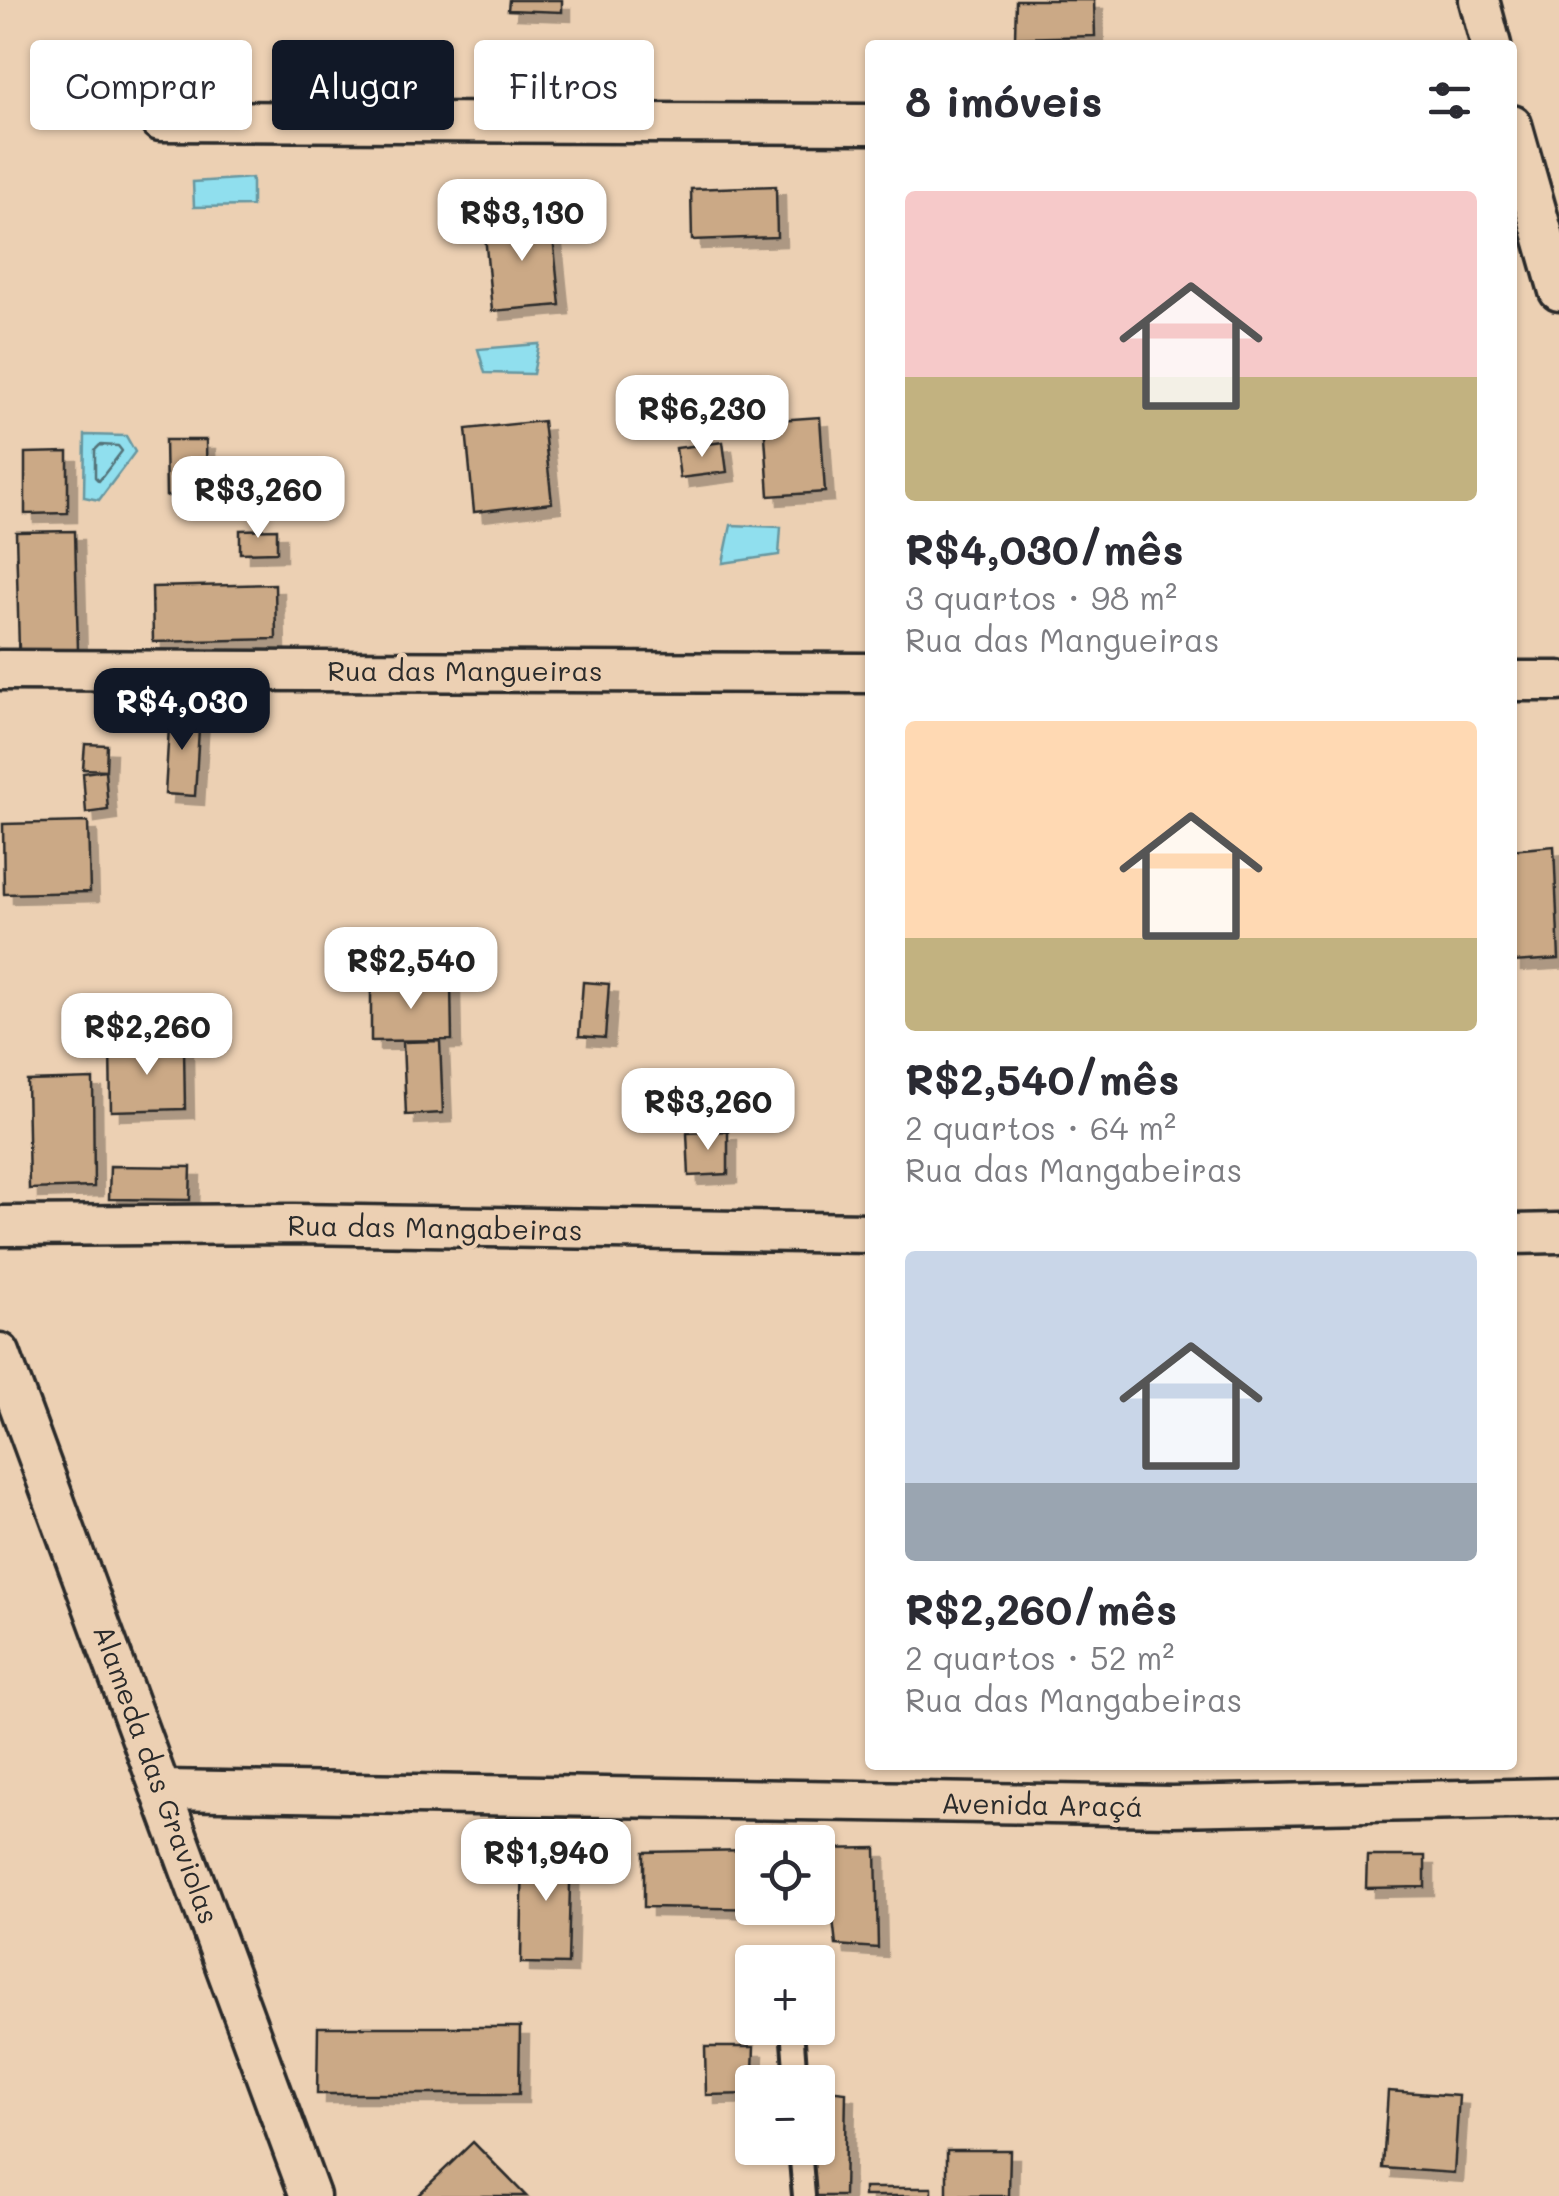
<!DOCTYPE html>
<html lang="pt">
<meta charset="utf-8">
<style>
:root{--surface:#fff;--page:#f7f7f7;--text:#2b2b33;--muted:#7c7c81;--accent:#111827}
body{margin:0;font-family:Mali,sans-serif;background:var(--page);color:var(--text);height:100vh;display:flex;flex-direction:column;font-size:38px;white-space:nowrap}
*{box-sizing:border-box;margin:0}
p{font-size:32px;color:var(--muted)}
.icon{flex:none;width:55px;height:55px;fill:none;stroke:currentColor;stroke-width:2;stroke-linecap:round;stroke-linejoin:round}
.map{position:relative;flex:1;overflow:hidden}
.sheet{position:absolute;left:865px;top:40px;width:652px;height:1730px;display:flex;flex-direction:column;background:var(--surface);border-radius:10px;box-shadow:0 2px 8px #0004}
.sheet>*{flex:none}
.guide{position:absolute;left:30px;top:40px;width:685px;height:90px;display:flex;gap:20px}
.buttons{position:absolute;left:735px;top:1825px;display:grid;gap:20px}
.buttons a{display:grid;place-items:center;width:100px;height:100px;border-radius:10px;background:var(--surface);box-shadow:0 2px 8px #0004;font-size:50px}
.price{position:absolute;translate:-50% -85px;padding:0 22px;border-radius:20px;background:#fff;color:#222;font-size:32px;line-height:65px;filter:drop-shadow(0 2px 5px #0008)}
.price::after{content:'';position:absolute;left:50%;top:60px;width:30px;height:22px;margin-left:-15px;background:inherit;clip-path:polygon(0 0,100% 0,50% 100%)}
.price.current{background:var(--accent);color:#fff}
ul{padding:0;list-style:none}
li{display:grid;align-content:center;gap:20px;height:530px;padding:0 40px}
li span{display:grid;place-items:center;height:310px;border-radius:10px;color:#555}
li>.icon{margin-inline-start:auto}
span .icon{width:180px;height:180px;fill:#fffc;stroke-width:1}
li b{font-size:42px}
h2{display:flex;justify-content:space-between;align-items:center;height:120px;padding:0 40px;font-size:42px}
.tag{padding:0 35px;border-radius:10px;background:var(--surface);box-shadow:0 2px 8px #0004;font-size:35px;line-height:90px}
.tag.current{background:var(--accent);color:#fff}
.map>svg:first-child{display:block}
.water{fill:#90dfee;stroke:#6897a0;stroke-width:2.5}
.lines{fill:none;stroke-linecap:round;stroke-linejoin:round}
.shore{stroke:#537379;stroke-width:2.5}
.building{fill:#cba986;stroke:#2b2b2b;stroke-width:2.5;filter:url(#shadow)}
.lane-casing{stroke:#2b2b2b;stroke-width:28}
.street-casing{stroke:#2b2b2b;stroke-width:45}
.lane{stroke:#ecd0b3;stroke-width:20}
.street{stroke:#ecd0b3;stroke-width:38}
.labels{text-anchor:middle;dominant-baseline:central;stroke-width:9;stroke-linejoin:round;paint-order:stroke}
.street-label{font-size:28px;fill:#2b2b2b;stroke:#ecd0b3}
</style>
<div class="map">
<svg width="1559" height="2196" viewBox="0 0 1559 2196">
<defs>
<filter id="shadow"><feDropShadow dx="9" dy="9" stdDeviation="0" flood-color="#0004"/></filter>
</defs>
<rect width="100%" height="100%" fill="#ecd0b3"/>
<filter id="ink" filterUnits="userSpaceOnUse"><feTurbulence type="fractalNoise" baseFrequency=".01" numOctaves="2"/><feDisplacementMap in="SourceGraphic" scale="20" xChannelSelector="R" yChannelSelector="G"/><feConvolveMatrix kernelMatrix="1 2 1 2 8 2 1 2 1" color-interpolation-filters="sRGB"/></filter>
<g filter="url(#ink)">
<path class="water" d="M252 178V206L194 207 193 182Z
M539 344 533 374 485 373 478 349Z
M85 435 126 436 135 452 99 500 84 497Z
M731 525 781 527 779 555 723 563Z"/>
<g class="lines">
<path class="shore" d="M100 445 118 446 122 451 99 481 95 477V450Z"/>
</g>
<path class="building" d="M509 0H562V12L508 10Z
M1016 0H1094L1095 36 1015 38Z
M776 186 777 237 692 240 691 189Z
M551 217 560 305 492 311 484 224Z
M820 417 825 492 769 496 764 421Z
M543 421 552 503 474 512 466 429Z
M165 440H206L207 496H166Z
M723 442 727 472 680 478 676 448Z
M68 452V513L25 514V453Z
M277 529V552L240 553V530Z
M75 531 78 650 19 651 16 532Z
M275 584 276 639 153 642 152 587Z
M170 710 200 712 195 796 165 794Z
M85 744 107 745 106 770 83 769Z
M105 770 108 810 86 813 83 773Z
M88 822 90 892 4 894 3 824Z
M1554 846 1559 959 1512 962V850Z
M451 982 452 1040 371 1041V983Z
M583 982 609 984 605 1038 579 1036Z
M440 1041 443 1113 406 1115 403 1042Z
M184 1046 185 1109 111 1111 110 1047Z
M93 1079 94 1187 29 1189 27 1081Z
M728 1131V1174L689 1176 687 1133Z
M110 1166 191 1167 190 1200 109 1199Z
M523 1844 571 1845 568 1964 521 1963Z
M876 1848 878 1948 836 1945 832 1910 644 1907V1852L752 1850V1908H818V1849Z
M1367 1856H1425V1887L1366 1888Z
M318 2027H520L519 2094H317Z
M705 2047H754L752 2094 706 2095Z
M818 2089 846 2092 844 2196H811L810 2148H818Z
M1388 2091 1459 2096 1454 2173 1383 2168Z
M473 2142 526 2196H417Z
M947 2150H1010L1009 2196H947Z
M864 2188H932V2196H864Z"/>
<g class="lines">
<defs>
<path id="lane" d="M792 2028 796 2082
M800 2148 804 2196"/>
<path id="street" d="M1479 0 1491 45
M160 121 870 124
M1512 125 1559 291
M0 670 870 673
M1512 681H1559
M0 1226 294 1224 870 1233
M1512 1234 1559 1233
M0 1353 310 2196
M164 1790 1172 1806 1559 1798"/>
</defs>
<use href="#lane" class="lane-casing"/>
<use href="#street" class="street-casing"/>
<use href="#lane" class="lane"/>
<use href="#street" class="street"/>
</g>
</g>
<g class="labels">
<g class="street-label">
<text x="465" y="670">Rua das Mangueiras</text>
<text transform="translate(435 1227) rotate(1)">Rua das Mangabeiras</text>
<text transform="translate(157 1774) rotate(70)">Alameda das Graviolas</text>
<text transform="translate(1042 1804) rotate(1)">Avenida Araçá</text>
</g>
</g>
</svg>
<div class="buttons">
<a><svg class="icon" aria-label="locate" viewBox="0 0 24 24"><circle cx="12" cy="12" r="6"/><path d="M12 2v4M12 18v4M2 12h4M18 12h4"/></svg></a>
<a>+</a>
<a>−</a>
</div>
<b class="price" style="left:522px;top:264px">R$3,130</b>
<b class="price" style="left:702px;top:460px">R$6,230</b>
<b class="price" style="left:258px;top:541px">R$3,260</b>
<b class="price current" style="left:182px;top:753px">R$4,030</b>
<b class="price" style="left:411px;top:1012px">R$2,540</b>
<b class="price" style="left:147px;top:1078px">R$2,260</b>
<b class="price" style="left:708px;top:1153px">R$3,260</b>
<b class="price" style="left:546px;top:1904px">R$1,940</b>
<div class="guide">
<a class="tag">Comprar</a>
<a class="tag current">Alugar</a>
<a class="tag">Filtros</a>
</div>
<section class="sheet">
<h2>8 imóveis<svg class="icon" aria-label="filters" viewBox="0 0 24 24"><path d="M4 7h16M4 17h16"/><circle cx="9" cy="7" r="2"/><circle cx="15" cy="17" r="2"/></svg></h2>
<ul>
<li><span style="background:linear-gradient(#f6c9c9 60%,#c2b280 0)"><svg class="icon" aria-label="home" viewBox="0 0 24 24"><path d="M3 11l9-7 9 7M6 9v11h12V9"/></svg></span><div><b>R$4,030/mês</b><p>3 quartos · 98 m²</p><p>Rua das Mangueiras</p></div></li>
<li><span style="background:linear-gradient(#ffd9b3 70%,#c2b280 0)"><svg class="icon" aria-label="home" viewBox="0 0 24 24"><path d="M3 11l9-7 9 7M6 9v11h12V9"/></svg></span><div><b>R$2,540/mês</b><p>2 quartos · 64 m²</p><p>Rua das Mangabeiras</p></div></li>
<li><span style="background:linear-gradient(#c9d6e8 75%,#9aa5b1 0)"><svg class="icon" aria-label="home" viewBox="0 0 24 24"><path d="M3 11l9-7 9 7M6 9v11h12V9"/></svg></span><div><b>R$2,260/mês</b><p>2 quartos · 52 m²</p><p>Rua das Mangabeiras</p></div></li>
</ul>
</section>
</div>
